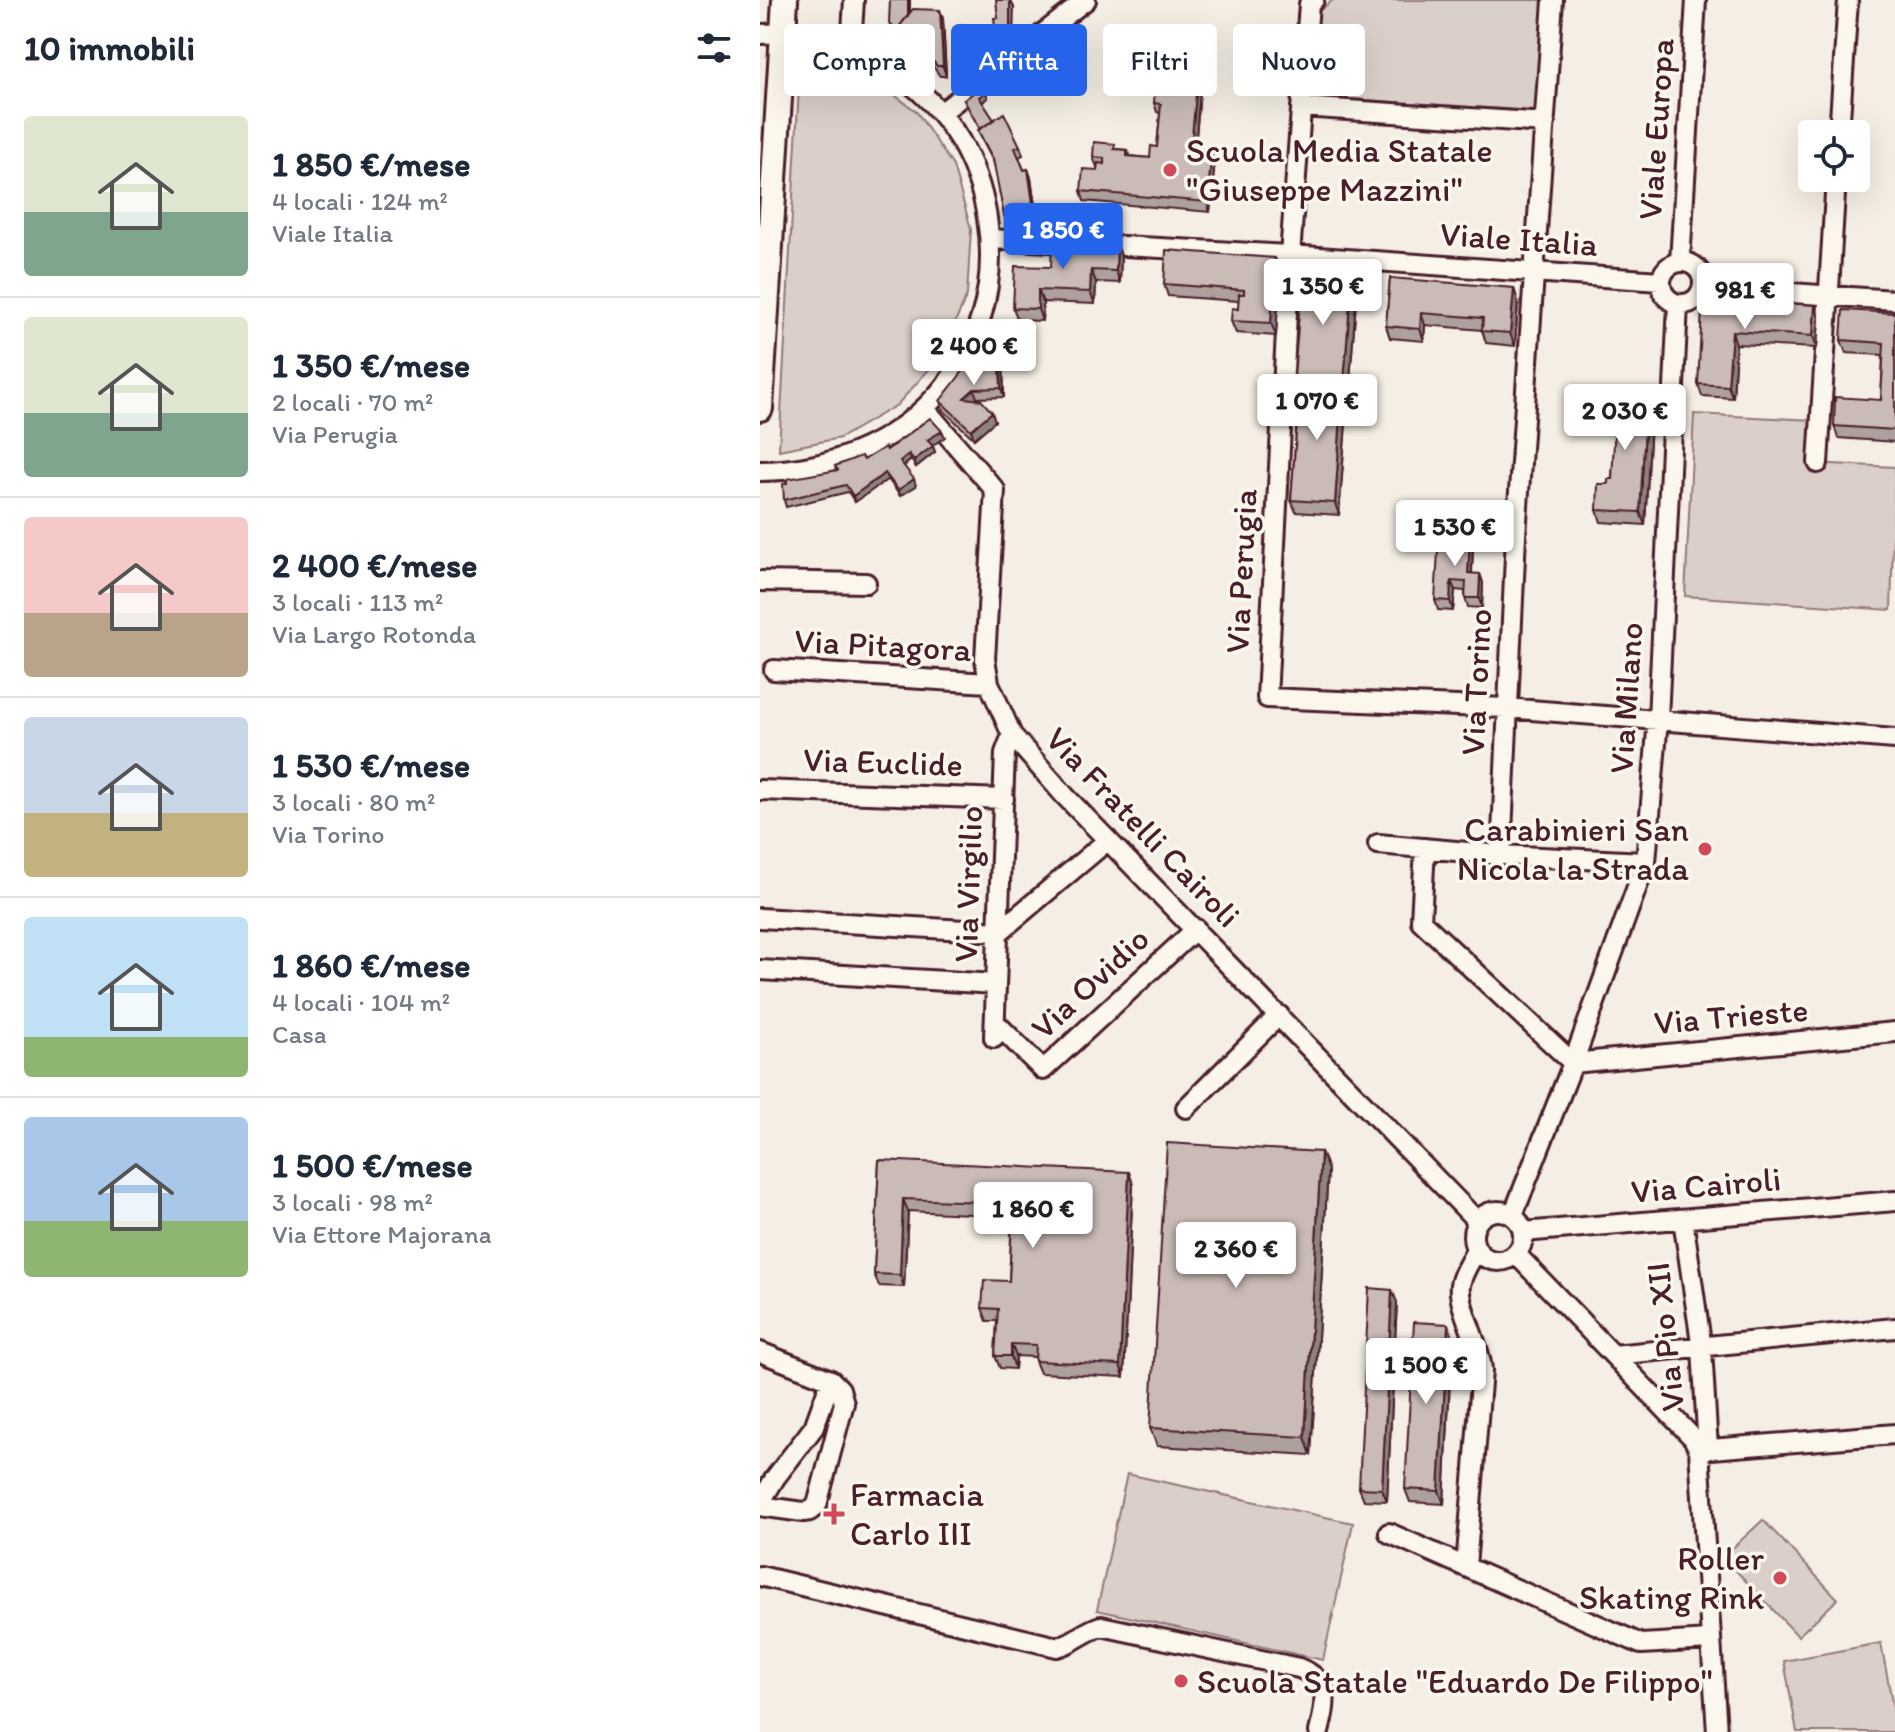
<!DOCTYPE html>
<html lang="it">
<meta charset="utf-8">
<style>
:root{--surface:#fff;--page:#f6f6f7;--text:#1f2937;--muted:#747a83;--line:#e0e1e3;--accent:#2563eb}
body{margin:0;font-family:Itim,sans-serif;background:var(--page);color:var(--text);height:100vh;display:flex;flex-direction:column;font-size:30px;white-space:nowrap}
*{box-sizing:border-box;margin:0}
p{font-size:26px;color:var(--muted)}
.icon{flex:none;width:44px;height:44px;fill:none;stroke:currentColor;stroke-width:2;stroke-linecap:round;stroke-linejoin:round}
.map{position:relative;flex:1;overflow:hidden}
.side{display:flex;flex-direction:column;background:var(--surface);width:760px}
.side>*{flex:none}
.guide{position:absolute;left:24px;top:24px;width:760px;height:72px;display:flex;gap:16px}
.tools{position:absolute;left:1038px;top:120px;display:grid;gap:16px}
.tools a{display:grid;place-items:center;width:72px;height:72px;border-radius:8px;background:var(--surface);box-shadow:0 8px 32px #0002;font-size:40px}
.price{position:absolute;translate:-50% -68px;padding:0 18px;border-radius:8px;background:#fff;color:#222;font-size:26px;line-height:52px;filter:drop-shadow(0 2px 4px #0008)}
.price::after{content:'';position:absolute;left:50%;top:48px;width:24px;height:18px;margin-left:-12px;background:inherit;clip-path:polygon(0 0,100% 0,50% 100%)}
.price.selected{background:var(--accent);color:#fff}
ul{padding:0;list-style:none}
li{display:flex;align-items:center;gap:24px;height:200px;padding:0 24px}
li+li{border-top:2px solid var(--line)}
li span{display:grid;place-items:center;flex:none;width:224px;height:160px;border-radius:8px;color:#555}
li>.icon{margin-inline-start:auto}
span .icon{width:96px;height:96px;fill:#fffc;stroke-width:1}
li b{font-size:34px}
h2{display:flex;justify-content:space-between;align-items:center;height:96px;padding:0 24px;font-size:34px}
.pill{padding:0 28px;border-radius:8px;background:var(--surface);box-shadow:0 8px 32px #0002;font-size:28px;line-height:72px}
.pill.selected{background:var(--accent);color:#fff}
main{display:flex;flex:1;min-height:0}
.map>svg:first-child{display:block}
.green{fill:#dbd0c9;stroke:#92787a;stroke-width:2}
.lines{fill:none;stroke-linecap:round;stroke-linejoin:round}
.minor-casing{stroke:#4a1f2b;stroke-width:24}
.major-casing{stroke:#4a1f2b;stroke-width:30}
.minor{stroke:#fbf7ec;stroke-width:18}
.major{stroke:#fbf7ec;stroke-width:24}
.wall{fill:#aea19d;stroke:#4a1f2b;stroke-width:2}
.shaded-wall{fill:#8d837f;stroke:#4a1f2b;stroke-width:2}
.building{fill:#cabbb6;stroke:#4a1f2b;stroke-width:2}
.poi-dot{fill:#d1495b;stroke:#fbf7ec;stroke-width:3}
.labels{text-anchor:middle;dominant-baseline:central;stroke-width:7;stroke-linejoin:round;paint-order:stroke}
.street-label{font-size:34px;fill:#4a1f2b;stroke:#fbf7ec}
.poi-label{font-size:34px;fill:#4a1f2b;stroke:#fbf7ec;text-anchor:start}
</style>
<main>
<section class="side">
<h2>10 immobili<svg class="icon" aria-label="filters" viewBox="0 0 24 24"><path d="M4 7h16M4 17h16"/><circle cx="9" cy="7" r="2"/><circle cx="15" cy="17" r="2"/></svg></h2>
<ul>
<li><span style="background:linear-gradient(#dfe7d0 60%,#7fa58c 0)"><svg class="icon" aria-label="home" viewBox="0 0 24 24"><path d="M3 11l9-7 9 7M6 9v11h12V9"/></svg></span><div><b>1 850 €/mese</b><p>4 locali · 124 m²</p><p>Viale Italia</p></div></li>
<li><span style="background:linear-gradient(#dfe7d0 60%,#7fa58c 0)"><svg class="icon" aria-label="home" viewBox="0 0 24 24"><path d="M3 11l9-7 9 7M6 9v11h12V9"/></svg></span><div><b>1 350 €/mese</b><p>2 locali · 70 m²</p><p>Via Perugia</p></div></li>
<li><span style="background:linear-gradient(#f6c9c9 60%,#b9a48a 0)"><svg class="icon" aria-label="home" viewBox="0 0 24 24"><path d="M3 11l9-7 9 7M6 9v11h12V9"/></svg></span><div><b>2 400 €/mese</b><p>3 locali · 113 m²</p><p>Via Largo Rotonda</p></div></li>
<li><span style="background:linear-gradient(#c9d6e8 60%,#c2b280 0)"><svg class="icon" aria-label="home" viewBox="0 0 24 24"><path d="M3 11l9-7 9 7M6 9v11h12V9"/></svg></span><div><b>1 530 €/mese</b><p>3 locali · 80 m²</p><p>Via Torino</p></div></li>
<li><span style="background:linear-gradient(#bfe0f5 75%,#8fb573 0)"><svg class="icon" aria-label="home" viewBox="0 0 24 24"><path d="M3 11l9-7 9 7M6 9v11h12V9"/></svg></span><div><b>1 860 €/mese</b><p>4 locali · 104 m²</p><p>Casa</p></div></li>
<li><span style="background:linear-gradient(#a9c7e8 65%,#8fb573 0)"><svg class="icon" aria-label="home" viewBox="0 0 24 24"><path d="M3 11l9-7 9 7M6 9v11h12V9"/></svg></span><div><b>1 500 €/mese</b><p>3 locali · 98 m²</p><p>Via Ettore Majorana</p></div></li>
</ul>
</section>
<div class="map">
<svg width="1135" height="1732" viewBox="0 0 1135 1732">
<rect width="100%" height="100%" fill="#f4eee4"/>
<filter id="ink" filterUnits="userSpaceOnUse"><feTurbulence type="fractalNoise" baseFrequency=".0125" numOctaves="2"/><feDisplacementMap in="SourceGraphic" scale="16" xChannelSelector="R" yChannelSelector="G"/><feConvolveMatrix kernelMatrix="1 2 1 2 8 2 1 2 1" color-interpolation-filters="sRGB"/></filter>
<g filter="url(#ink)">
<path class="green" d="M573 0H783L775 111 558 97 552 90 558 12Z
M41 51 103 72 156 111 193 166 211 229 207 295 181 356 137 405 80 438 19 450Z
M934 414 1053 420 1051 463 1135 467 1131 610 925 596Z
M367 1474 593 1523 563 1660 337 1610Z
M1003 1520 1078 1599 1038 1636 963 1557Z
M1121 1643 1135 1718V1732H1037L1024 1661Z"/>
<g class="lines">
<defs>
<path id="minor" d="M554 0 549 4 530 255 507 698 746 708 1135 739
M0 34C52 30 101 46 142 77 189 112 218 160 227 218 250 361 139 471 0 471
M91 47 94 0
M541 107 785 123
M182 112 326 0
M1079 134 1088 0
M231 239 530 255 900 281
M901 283a21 21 0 1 1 42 0a21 21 0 1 1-42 0Z
M920 262 936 0
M943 287 1135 300
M165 409 235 490 225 659 229 683 252 735 305 796 717 1221
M1058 463 1076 178
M0 581 106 583
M14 670 229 683
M0 790 244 799
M618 844 741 855 886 862
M665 848 661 921 813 1063 1135 1032
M741 855 756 535 793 0
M0 918 239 932 348 840
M0 970 236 984
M235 1022 283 1070 436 929
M234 1038 245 753 252 735
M426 1108 519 1015
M713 1236a25 25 0 1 1 50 0a25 25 0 1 1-50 0Z
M753 1215 813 1063 886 862 898 719 918 304
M923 1219 942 1349 948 1449
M763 1232 1135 1201
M716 1250C711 1261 702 1273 700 1285 697 1306 720 1344 722 1370L706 1567 881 1644 950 1640
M756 1254 933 1438 939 1450 957 1732
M0 1352 71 1380 80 1389 84 1403 57 1505 50 1511 43 1512 0 1506
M853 1355 1135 1328
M939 1450 1135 1434
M0 1503 15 1478 54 1427 71 1380
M629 1533 706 1567
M0 1576 297 1647C314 1643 324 1631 341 1626L539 1668C572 1681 566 1703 559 1732"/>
<path id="major" d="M0 408 25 0"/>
</defs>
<use href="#minor" class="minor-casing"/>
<use href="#major" class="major-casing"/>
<use href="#minor" class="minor"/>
<use href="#major" class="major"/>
</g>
<path class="wall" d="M150 0V14L180 10 183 19 186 76H180L169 61 132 30 129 23Z
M417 91H440L435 149 452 150 455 160 450 212 324 201 321 191 337 170V167L333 157 357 149 367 150 370 156 390 158 397 147 400 113 397 112 394 103Z
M228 98 222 102 234 120 260 146 263 155 259 157 264 170 268 169 271 178 278 226 248 225 244 215 234 163 222 140 218 130 220 129 204 100Z
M361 256 360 283 336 282 335 304 283 302 282 321 258 320 253 308 291 267Z
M520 270 516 336 476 333 471 321 478 309 479 301 408 296 404 284Z
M630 278 758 301 755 346 726 343 722 330 665 325 664 341 630 338 626 326Z
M597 287 589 394H587L588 396 579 515 536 512 531 500 539 390 534 378Z
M1055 305 1059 318 1057 348 976 344 973 398 942 396 938 384 948 311Z
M1135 313V442L1078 438 1074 426 1121 400 1123 355 1086 353 1081 340Z
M239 348 243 358 244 397 217 398 216 400 235 421 214 439 183 410 180 401Z
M887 394 892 406 885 525 841 522 837 510 852 479 855 435 853 430H848L843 418Z
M185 437 172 445 175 452 156 467 151 460 144 466 156 486 140 496 128 479 95 502 88 492 26 507 24 500 76 471 75 466 104 460 127 450Z
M713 548 712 574H720L723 583 722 608 708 607 705 598V591L695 590 693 611 678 610 675 600Z
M561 1152 568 1170 551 1455 397 1446 390 1428Z
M119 1160 373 1184 364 1377 280 1373 275 1361V1357L256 1356 255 1369 240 1368 235 1356 237 1321H227L222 1308 249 1281 252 1216 148 1211 144 1287 119 1286 114 1274Z
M637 1302 627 1501 604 1500 599 1488Z
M692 1336 684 1504 650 1502 645 1489Z"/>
<path class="shaded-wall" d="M148 0H150V27L140 30Z
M250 0 254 7 253 40 201 84 198 75 250 31Z
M180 10 183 19 186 76 183 66Z
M437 81 440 91 434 158 431 148Z
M226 92 228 98 221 103 219 97Z
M452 150 455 160 450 212 447 202Z
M268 169 271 178 278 226 275 217Z
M357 243 361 256 360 283 356 271Z
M515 258 520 270 516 336 511 323Z
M331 270 336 282 335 304 330 292Z
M592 275 597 287 589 394 584 382Z
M754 288 758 301 755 346 750 333Z
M278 290 283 302 282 321 278 309Z
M1055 305 1059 318 1057 348 1053 336Z
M661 313 665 325 664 341 660 329Z
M972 331 976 344 973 398 968 386Z
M239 348 243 358 244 397 241 388Z
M583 384 588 396 579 515 575 503Z
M214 389 217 398 208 408 204 398Z
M887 394 892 406 885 525 880 512Z
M232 412 235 421 214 439 211 430Z
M182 431 185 437 170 447 167 440Z
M173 446 175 452 156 467 154 460Z
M149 454 151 460 142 467 140 461Z
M125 473 128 479 95 502 93 496Z
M154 479 156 486 140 496 138 490Z
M710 538 713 548 711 583 708 573Z
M720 574 723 583 722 608 719 598Z
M691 581 695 590 693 611 690 601Z
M561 1152 568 1170 551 1455 545 1437Z
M369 1172 373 1184 364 1377 360 1365Z
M143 1199 148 1211 144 1287 140 1275Z
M632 1290 637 1302 627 1501 622 1489Z
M688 1324 692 1336 684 1504 679 1491Z
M251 1344 256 1356 255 1369 251 1356Z"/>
<path class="building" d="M130 0H148V16L138 28 139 32 129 23Z
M236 0H250V31L198 75 199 26 207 25V38L214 34 215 40 235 26 234 18H238Z
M153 9 180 10 183 66H177L165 52 138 28Z
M418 80 437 81 431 148 452 150 447 202 321 191 323 169 337 170 338 163 344 164V158L333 157 334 142 355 144 354 149 367 150V156L390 158 391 146 397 147 401 104 394 103 395 90 417 91Z
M222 86 226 92 219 97 234 120 220 129 204 100Z
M244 113 260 146 255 148 264 170 268 169 275 217 244 215 233 159 218 130Z
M292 241 357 243 356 271 331 270 330 292 278 290V309L253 308 255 266 291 267Z
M406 250 515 258 511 323 471 321 472 308 478 309 479 294H484V290L404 284Z
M542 272 592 275 584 382 534 378Z
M630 278 754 288 750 333 722 331 723 318 661 313 660 329 626 326Z
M970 300 1055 305 1053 336 972 331 968 386 938 384 942 310 948 311 956 303 970 304Z
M1083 310 1135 313V430L1074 426 1075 397 1121 400 1124 343 1081 340Z
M219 346 239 348 241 388 214 389 204 398 221 400 232 412 211 430 180 401 214 357Z
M540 381 583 384 575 503 531 500Z
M845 392 887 394 880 512 837 510 838 484H848V479H852L855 424H851V418H843Z
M170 418 182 431 167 440 173 446 154 460 149 454 140 461 154 479 138 490 125 473 93 496 86 485 24 500 23 484 27 483V479L78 470 75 466 101 456 104 460 125 447 127 450Z
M679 536 710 538 708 573 720 574 719 598H705L706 582 691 581 690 601 675 600Z
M407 1143 561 1152 545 1437 390 1428Z
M119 1160 369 1172 360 1365 275 1361 276 1345 251 1344V1356H235L238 1309 222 1308 224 1280 249 1281 253 1203 143 1199 140 1275 114 1274Z
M609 1288 632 1290 622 1489 599 1488Z
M654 1322 688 1324 679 1491 645 1489Z"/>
</g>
<g class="poi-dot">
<circle cx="410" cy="170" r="8"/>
<circle cx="945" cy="849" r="8"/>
<path d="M70 1502h8v8h8v8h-8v8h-8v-8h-8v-8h8z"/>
<circle cx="1020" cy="1578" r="8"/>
<circle cx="421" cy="1681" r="8"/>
</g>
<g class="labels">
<g class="street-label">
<text transform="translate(896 129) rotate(-86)">Viale Europa</text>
<text transform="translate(759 239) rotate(4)">Viale Italia</text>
<text transform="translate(481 571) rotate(-87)">Via Perugia</text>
<text transform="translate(123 645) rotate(3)">Via Pitagora</text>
<text transform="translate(716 682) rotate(-87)">Via Torino</text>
<text transform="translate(866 698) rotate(-86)">Via Milano</text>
<text transform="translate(123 762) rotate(2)">Via Euclide</text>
<text transform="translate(383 827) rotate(46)">Via Fratelli Cairoli</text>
<text transform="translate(208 884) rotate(-88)">Via Virgilio</text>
<text transform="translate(330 983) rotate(-43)">Via Ovidio</text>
<text transform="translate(971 1016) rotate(-5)">Via Trieste</text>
<text transform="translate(946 1185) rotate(-5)">Via Cairoli</text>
<text transform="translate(905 1337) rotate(-96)">Via Pio XII</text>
</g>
<g class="poi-label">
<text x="426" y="150">Scuola Media Statale<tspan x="426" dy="39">"Giuseppe Mazzini"</tspan></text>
<text x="929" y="829" text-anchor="end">Carabinieri San<tspan x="929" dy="39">Nicola la Strada</tspan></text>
<text x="90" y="1494">Farmacia<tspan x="90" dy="39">Carlo III</tspan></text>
<text x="1004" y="1558" text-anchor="end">Roller<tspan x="1004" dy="39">Skating Rink</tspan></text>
<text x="437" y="1681">Scuola Statale "Eduardo De Filippo"</text>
</g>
</g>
</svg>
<div class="tools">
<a><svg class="icon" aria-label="locate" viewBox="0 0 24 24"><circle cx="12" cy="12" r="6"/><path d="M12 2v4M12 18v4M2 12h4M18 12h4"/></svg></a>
</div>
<b class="price selected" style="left:303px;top:271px">1 850 €</b>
<b class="price" style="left:563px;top:327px">1 350 €</b>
<b class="price" style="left:985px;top:331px">981 €</b>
<b class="price" style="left:214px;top:387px">2 400 €</b>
<b class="price" style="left:557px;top:442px">1 070 €</b>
<b class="price" style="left:865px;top:452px">2 030 €</b>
<b class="price" style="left:695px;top:568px">1 530 €</b>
<b class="price" style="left:273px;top:1250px">1 860 €</b>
<b class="price" style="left:476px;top:1290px">2 360 €</b>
<b class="price" style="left:666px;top:1406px">1 500 €</b>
<div class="guide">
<a class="pill">Compra</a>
<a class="pill selected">Affitta</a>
<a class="pill">Filtri</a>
<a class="pill">Nuovo</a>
</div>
</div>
</main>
